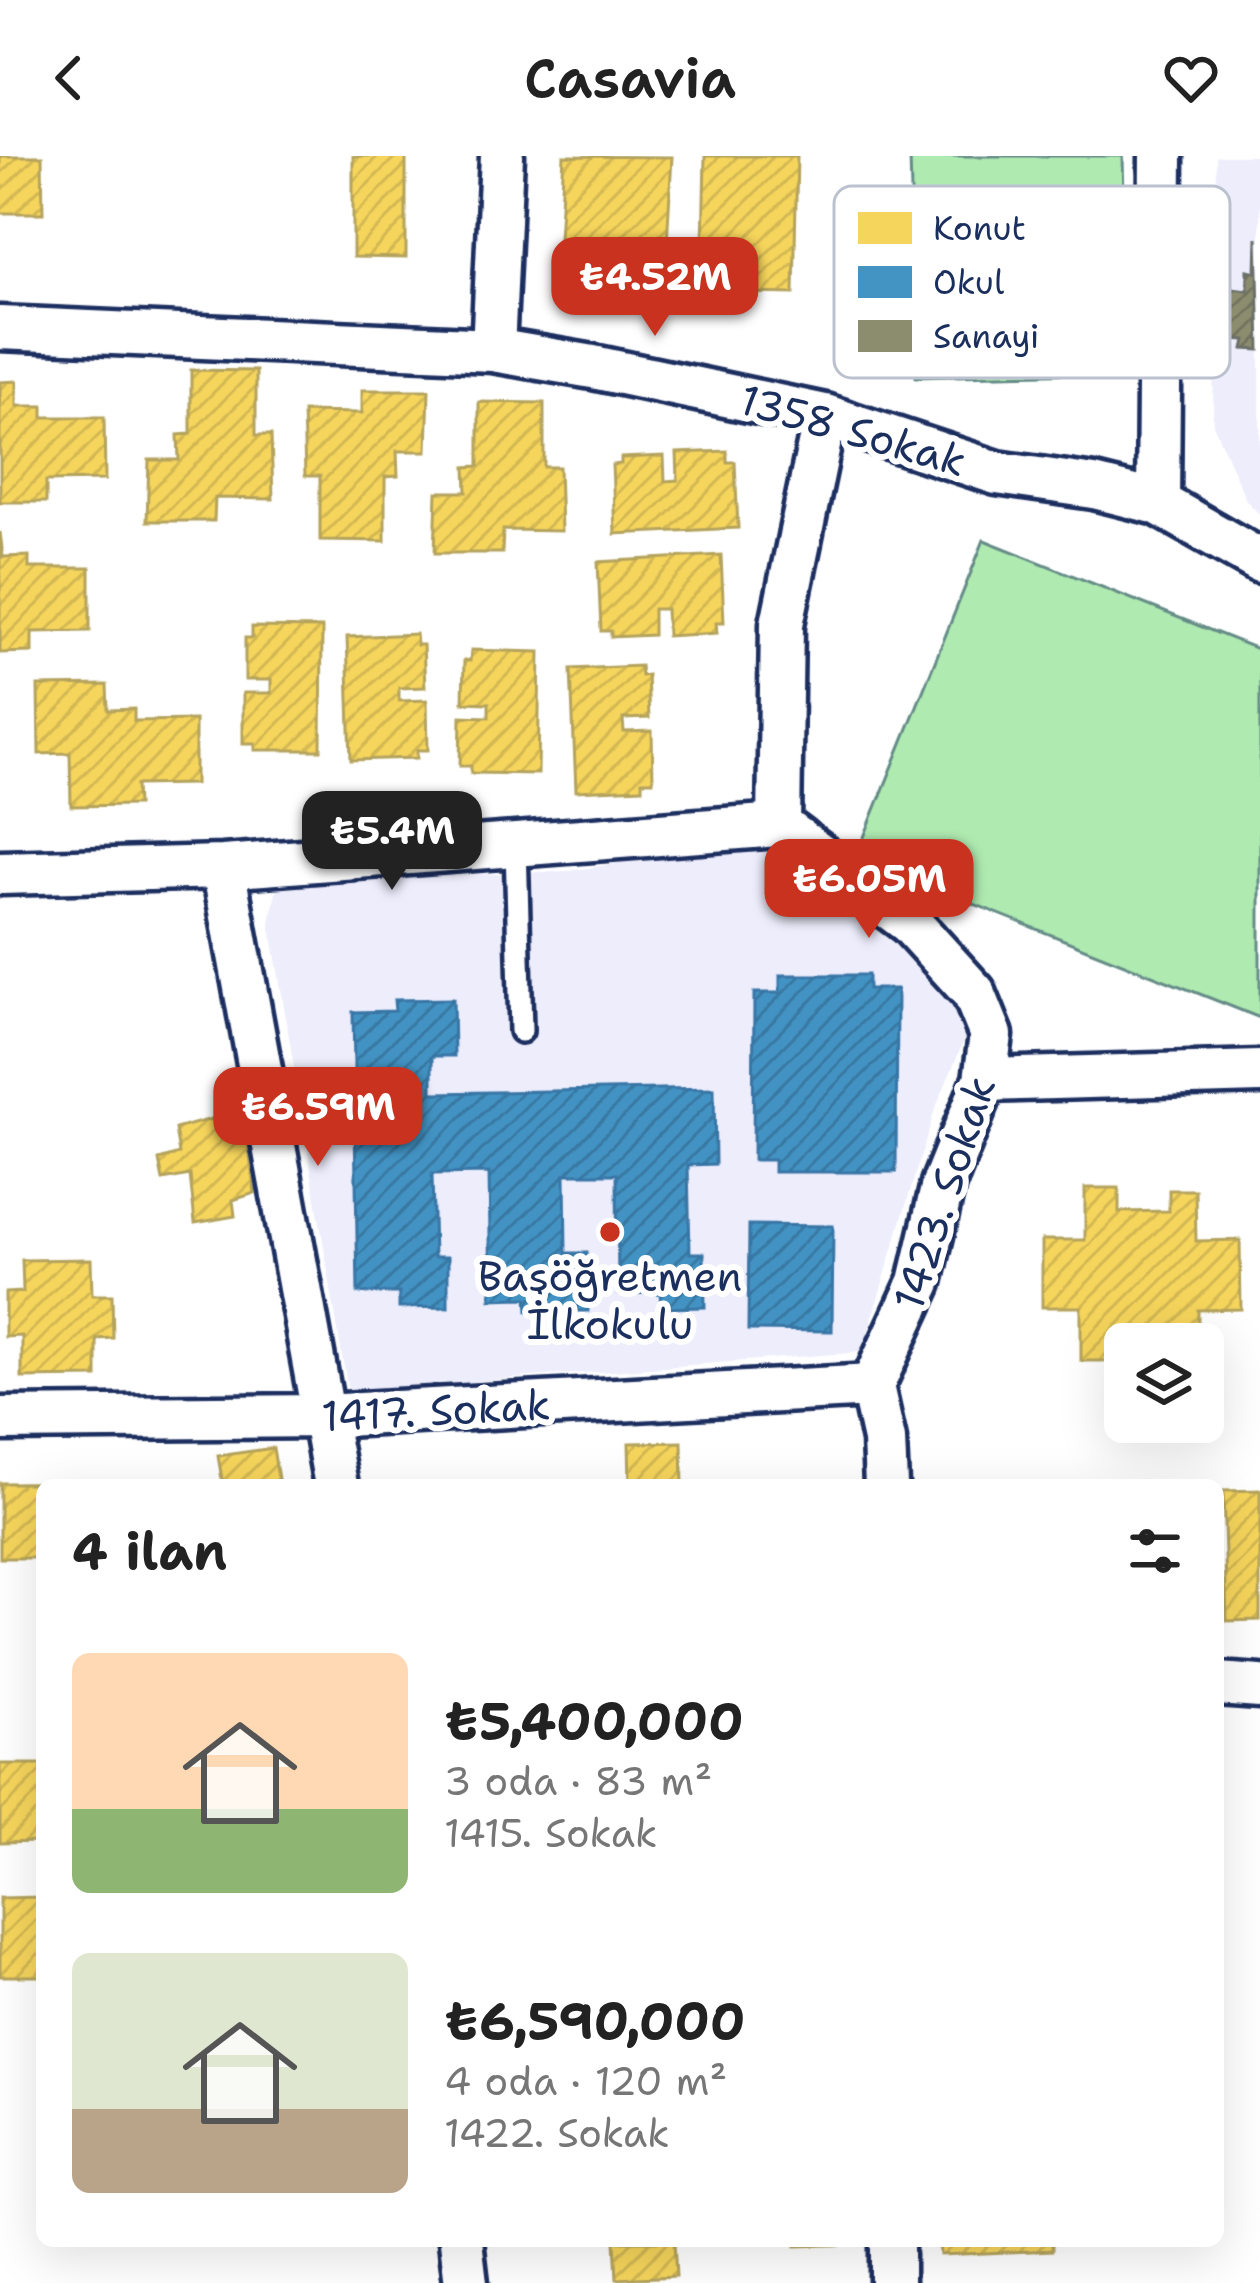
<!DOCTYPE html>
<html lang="tr">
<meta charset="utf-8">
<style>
:root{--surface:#fff;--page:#f6f6f6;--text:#222;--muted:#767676;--accent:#c8321e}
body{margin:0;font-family:"Shantell Sans",sans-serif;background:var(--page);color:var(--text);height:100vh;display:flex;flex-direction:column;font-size:45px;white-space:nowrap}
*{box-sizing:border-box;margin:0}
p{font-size:39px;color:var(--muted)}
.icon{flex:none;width:66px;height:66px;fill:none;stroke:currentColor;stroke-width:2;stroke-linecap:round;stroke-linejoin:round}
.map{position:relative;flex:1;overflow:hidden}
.panel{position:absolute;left:36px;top:1323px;width:1188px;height:768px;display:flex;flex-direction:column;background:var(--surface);border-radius:18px;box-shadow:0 12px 48px #0002}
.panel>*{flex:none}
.fabs{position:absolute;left:1104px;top:1167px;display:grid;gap:24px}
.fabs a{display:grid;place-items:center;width:120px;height:120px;border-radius:18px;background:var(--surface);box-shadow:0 12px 48px #0002;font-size:60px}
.price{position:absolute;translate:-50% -102px;padding:0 27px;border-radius:24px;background:var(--accent);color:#fff;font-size:39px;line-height:78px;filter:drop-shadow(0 3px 6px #0008)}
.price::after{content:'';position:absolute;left:50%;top:72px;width:36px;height:27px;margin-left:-18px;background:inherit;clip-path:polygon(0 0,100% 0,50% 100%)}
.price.selected{background:#222;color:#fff}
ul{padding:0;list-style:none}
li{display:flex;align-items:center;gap:36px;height:300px;padding:0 36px}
li span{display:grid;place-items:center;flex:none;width:336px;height:240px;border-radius:18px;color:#555}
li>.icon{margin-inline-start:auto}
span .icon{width:144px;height:144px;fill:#fffc;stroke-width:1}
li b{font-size:51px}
h2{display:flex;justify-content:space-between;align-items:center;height:144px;padding:0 36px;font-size:51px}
header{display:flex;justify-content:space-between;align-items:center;height:156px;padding:0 36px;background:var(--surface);font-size:54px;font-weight:600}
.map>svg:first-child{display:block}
.built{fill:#ededfc}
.park{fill:#afeab0;stroke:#658c87;stroke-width:3}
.homes{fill:url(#homes-hatch);stroke:#b4a35d;stroke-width:3}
.schools{fill:url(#schools-hatch);stroke:#3775a5;stroke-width:3}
.industry{fill:url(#industry-hatch);stroke:#6a7069;stroke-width:3}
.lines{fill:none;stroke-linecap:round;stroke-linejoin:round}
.service-casing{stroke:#1b2f5e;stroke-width:30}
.minor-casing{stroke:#1b2f5e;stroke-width:51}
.service{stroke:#fff;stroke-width:21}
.minor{stroke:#fff;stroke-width:42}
.poi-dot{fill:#c8321e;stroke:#fff;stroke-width:4.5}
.labels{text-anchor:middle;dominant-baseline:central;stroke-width:12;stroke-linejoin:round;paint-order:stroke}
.street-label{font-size:42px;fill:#1b2f5e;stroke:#fff}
.poi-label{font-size:42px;fill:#1b2f5e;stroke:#fff}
.key{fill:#fff;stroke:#bbc1cf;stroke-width:3}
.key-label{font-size:33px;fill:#1b2f5e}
</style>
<header><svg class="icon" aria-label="back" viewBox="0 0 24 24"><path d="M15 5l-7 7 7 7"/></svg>Casavia<svg class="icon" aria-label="heart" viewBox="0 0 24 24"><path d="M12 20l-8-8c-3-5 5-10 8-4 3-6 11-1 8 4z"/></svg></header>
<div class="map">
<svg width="1260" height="2127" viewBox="0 0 1260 2127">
<defs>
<pattern id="homes-hatch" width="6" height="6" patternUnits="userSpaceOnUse" patternTransform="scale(3)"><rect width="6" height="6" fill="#f6d55c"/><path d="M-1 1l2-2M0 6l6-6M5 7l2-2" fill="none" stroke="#d2b752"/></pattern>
<pattern id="schools-hatch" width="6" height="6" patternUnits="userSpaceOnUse" patternTransform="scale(3)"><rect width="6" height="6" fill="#4393c3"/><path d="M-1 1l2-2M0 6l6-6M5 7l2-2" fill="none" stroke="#3778a2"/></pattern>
<pattern id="industry-hatch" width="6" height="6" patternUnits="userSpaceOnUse" patternTransform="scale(3)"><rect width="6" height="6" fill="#8c8c6e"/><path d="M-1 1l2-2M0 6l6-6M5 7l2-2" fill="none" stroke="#72735e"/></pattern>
</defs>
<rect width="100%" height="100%" fill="#fff"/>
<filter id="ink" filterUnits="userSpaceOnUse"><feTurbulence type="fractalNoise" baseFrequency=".00833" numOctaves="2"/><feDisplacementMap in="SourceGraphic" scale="24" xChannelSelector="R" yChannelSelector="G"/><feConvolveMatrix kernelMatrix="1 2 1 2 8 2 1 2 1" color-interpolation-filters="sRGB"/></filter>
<g filter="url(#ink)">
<path class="built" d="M1216 0H1260V359L1246 344 1213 268Z
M778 688 901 779 970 870 934 956 862 1196 348 1235 270 767 278 726 569 715 712 692Z"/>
<path class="park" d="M910 0H1123L1128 216 916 221Z
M984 384 1260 494V862L856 701Z"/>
<path class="homes" d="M0 0H42L43 57H0Z
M353 0H406V102L353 101Z
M564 0 672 1 666 105 558 98Z
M705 0H797L794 138 702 136Z
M191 214 256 215V279H271L273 343 215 342 214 365H147L149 304H179L178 279 191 278Z
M17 225V250H43V261H104L105 324 46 325V346H0V226Z
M362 234H429L427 295H397L398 320 385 321V385L320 384V320H305L303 256 362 257Z
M479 246 544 247V311H559L561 375 503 374 502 397H435L437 336H467L466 311 479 310Z
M727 295V306H735L738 372 615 378 612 309 621 308V302L664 300 665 325 678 324 677 297Z
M0 376 3 401 29 400V412H90V475L32 476V496L0 497Z
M721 399 724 466H716L717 477 667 480 666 453H653V479L611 481V475H601L598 406Z
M252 471 322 472 321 594H255V587H243V537H271V524H245V482H252Z
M416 478 417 489H423L425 531 399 532V545L427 544 428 594H417V602L351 604 347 481Z
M471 494 540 496 538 618 471 617V610H460L461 560 489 561V547L463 546 464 504 470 505Z
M640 510 641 520 647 519 649 562 623 563 624 576 652 575 653 625H642V632L576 635 571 513Z
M107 529 108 554 134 553V565L195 564V628L136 629 137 649 71 650 70 597 39 598 38 530Z
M244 954 255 1037 233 1044 235 1060 195 1067 190 1019 163 1024 159 1004 179 998 175 973Z
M1085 1032H1119V1056L1169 1055V1034H1195L1196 1085 1240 1084 1241 1153 1198 1154V1188H1155V1174H1118L1119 1205H1081V1151H1042V1084H1085Z
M91 1103 92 1139H112L113 1182 97 1183V1221L22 1222V1180L5 1181V1137L23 1136 22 1104Z
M682 1286 683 1329H630L629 1287Z
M273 1292 279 1329H223L218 1300Z
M136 1326 42 1329V1402H0V1327Z
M1260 1334V1464L1227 1465 1223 1335Z
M0 1608H42V1686L0 1687Z
M42 1741V1820H0V1742Z
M615 2085H674L676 2120 617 2123Z
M795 2085H862V2088L796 2090Z
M939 2085H1052V2094L940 2099Z"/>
<path class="schools" d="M780 819H868V833H897L896 1016H774V1004H753L754 837H780Z
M453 843 454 900H432V937L714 932 715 1008 688 1009 690 1097H704L705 1151 661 1152 660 1137 618 1138 617 1018H565L566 1097H587L588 1155H528L527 1142 491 1143 489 1017 432 1018 434 1101H448V1151L399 1152V1137H358L353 856 395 855 394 844Z
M749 1069 833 1070 832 1175 748 1174Z"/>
<path class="industry" d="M1257 81 1260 194 1244 193 1246 184 1217 182 1216 130 1248 134V114L1256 116Z"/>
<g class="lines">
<defs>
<path id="service" d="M516 689 521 875"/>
<path id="minor" d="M0 172 493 194 593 211 825 260 997 317 1094 331 1158 347 1260 405
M493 194 502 0
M825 260 782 468 779 669 910 767 974 837 991 879 985 924 943 1028 920 1126 872 1230 884 1284 886 1329
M1158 347 1161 0
M223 711 336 1329
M0 717 223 711 779 669
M985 924 1260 916
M0 1263 324 1260 872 1230
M1218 1528 1260 1531
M461 2085 466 2127
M892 2127V2085"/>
</defs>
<use href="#service" class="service-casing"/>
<use href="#minor" class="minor-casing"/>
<use href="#service" class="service"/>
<use href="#minor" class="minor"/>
</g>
</g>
<circle class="poi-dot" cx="610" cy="1076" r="12"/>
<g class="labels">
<g class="street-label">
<text transform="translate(853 274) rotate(16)">1358 Sokak</text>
<text transform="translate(944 1037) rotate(-72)">1423. Sokak</text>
<text transform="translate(436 1254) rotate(-3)">1417. Sokak</text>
</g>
<g class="poi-label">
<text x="610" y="1120">Başöğretmen<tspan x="610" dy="48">İlkokulu</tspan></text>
</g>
</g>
<rect x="834" y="30" width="396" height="192" rx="18" class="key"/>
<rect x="858" y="56" width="54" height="32" fill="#f6d55c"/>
<rect x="858" y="110" width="54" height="32" fill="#4393c3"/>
<rect x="858" y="164" width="54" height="32" fill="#8c8c6e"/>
<g class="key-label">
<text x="933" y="84">Konut</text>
<text x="933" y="138">Okul</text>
<text x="933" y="192">Sanayi</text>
</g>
</svg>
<div class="fabs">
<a><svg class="icon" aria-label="layers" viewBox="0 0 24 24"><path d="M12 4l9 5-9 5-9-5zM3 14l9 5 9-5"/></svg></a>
</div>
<b class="price" style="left:655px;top:183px">₺4.52M</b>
<b class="price selected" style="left:392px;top:737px">₺5.4M</b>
<b class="price" style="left:869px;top:785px">₺6.05M</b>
<b class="price" style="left:318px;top:1013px">₺6.59M</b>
<section class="panel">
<h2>4 ilan<svg class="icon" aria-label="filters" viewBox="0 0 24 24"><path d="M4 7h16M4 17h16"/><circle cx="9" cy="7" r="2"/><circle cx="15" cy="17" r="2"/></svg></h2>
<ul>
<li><span style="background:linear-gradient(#ffd9b3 65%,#8fb573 0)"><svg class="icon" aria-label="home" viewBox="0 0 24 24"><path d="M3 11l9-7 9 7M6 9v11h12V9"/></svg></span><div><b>₺5,400,000</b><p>3 oda · 83 m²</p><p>1415. Sokak</p></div></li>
<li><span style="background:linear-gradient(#dfe7d0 65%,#b9a48a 0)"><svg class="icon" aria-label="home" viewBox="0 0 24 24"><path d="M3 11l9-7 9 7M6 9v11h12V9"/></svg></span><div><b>₺6,590,000</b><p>4 oda · 120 m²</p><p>1422. Sokak</p></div></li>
</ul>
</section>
</div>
